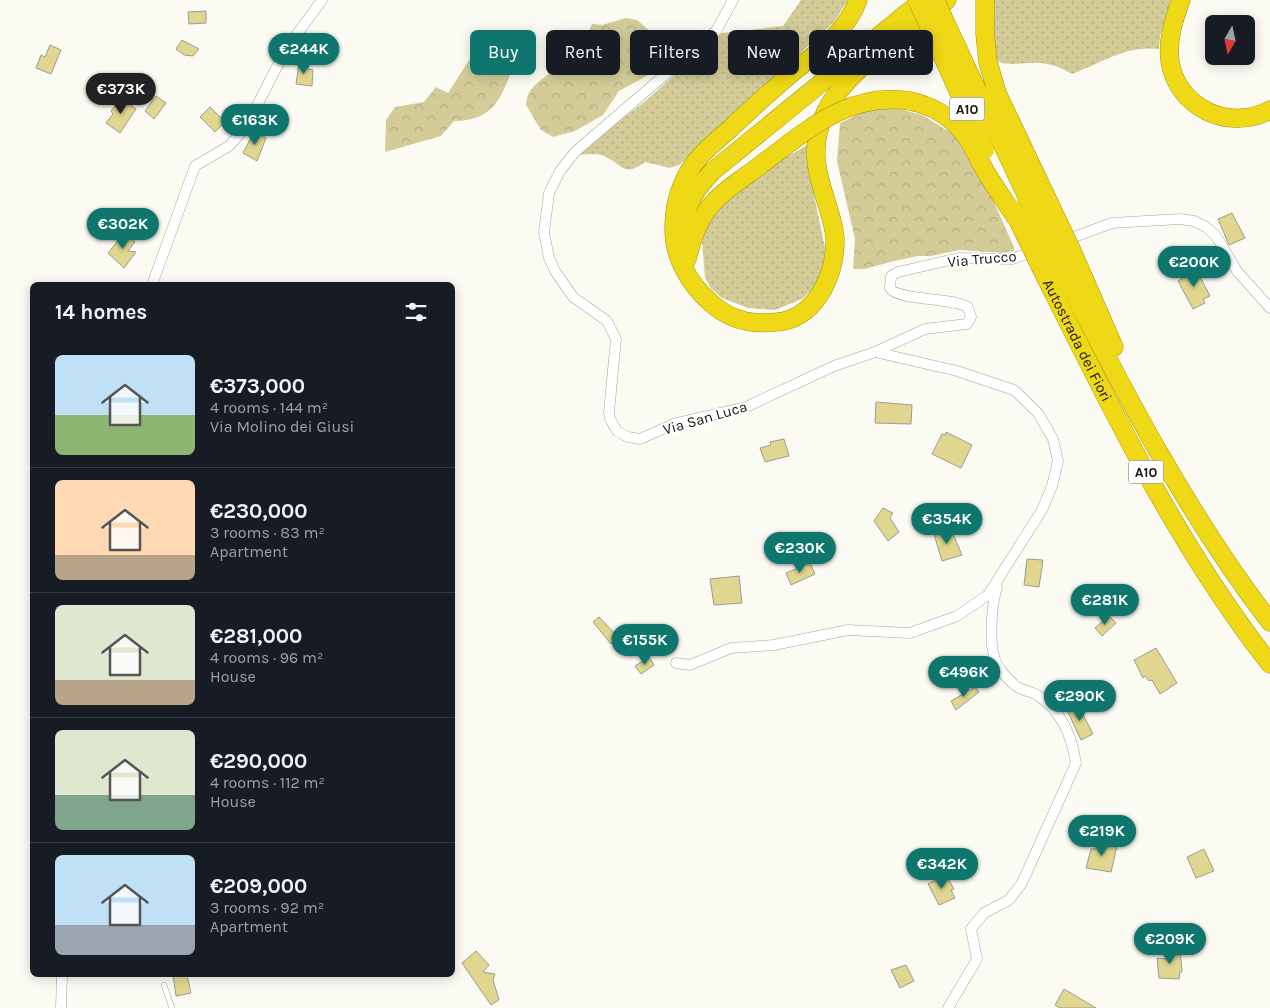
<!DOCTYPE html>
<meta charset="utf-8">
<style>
:root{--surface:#171b24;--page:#242831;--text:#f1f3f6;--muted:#9ea1a6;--line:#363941;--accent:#0f766e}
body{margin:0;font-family:Karla,sans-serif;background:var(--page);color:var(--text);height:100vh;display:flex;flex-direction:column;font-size:19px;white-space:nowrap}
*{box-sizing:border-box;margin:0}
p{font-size:16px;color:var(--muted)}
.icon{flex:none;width:28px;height:28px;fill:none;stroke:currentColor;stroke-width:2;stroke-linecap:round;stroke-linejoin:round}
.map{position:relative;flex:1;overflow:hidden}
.drawer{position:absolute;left:30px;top:282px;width:425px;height:695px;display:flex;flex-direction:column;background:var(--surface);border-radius:8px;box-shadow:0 2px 12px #0003}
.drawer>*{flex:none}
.top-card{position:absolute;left:470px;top:30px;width:475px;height:45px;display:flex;gap:10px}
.needle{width:32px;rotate:189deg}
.tools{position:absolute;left:1205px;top:15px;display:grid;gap:10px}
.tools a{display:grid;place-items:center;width:50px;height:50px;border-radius:8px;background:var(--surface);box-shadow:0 2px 12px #0003;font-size:25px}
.price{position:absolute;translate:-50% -42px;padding:0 11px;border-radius:18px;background:var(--accent);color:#fff;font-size:16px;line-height:32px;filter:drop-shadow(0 1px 2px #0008)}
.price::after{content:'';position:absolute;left:50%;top:30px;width:15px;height:11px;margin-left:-8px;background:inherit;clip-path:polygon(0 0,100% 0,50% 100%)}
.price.active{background:#222;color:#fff}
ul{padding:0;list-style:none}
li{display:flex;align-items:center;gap:15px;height:125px;padding:0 25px}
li+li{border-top:1px solid var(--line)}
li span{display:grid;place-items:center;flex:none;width:140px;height:100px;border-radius:8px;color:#555}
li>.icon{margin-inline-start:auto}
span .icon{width:60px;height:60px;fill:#fffc;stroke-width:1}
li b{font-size:21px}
h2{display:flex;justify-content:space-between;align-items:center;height:60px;padding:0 25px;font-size:21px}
.tag{padding:0 18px;border-radius:8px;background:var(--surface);box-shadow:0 2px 12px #0003;font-size:18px;line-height:45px}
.tag.active{background:var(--accent);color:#fff}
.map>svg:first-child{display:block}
.grass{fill:url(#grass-dots)}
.forest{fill:url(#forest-crowns)}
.building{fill:#e0d68f;stroke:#9d9c95}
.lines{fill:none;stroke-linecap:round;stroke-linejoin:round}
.lane-casing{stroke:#a5a49d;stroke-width:6}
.street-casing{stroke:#a5a49d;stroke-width:11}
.highway-casing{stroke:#a39415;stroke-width:19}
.lane{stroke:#fff;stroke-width:5}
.street{stroke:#fff;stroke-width:10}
.highway{stroke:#efd816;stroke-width:18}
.highway-bridge-casing{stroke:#a39415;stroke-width:19;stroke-linecap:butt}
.highway-bridge{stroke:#efd816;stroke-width:18}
.labels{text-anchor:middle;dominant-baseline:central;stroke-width:4;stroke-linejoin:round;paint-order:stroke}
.shield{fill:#fff;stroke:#5c5c5a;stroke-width:1}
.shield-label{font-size:14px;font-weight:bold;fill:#161613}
.street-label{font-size:15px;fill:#161613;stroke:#fff}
</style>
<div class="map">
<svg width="1270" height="1008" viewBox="0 0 1270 1008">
<defs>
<pattern id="grass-dots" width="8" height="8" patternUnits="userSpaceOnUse" patternTransform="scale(1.25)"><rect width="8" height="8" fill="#d3cc99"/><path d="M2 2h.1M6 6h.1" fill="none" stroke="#b4ae83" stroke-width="1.8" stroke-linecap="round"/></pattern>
<pattern id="forest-crowns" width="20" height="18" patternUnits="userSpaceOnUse" patternTransform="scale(1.25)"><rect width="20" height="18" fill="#d3cc99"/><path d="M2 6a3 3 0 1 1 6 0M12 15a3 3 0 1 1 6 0" fill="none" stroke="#b4ae83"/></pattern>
</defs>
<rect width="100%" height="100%" fill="#fcfbf3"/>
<path class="grass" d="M801 0H848L834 22 679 165 670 168 645 162C623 178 624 165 606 157 598 153 589 154 581 155L583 148 643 103 722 33 783 26Z
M993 0H1171L1160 37 1159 49C1125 45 1102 63 1072 74 1061 68 1051 63 1038 63 1025 62 1010 67 998 61L992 42Z
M807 145 810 176 827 257 818 284 802 299 775 310 748 308 722 298 711 289 705 277 702 242 708 223 715 210 770 167Z"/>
<path class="forest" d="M626 18 637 20 652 33V73L619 91 603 115 575 131 553 137 541 130 526 105C528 81 550 77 564 62 566 59 567 54 569 51 579 40 586 40 592 24L602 25Z
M483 43 497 47 511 72C500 103 489 121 454 121L441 136 385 152 386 120 395 107 424 102 436 87 448 93 475 51Z
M894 107 922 115 958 137 993 200 1014 247V251L1002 253 959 250 931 256H918L894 261 865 269H853L855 239 837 161 840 123 866 111Z"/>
<path class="building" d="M206 11V23L189 24 188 12Z
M182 40 199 49 193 56 184 55 176 49Z
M50 45 61 50 51 74 36 68 41 55 45 57Z
M299 62 308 65V69L313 70 312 86 296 84Z
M156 96 166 103 154 119 145 111Z
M121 98 136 109 120 133 106 123 113 114 111 111Z
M210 107 225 122 215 132 200 117Z
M254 132 266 138 257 161 243 153Z
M1232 213 1245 238 1229 245 1218 219Z
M125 232 135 242 128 251 136 252 124 268 108 253Z
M1195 267 1210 296 1203 299 1205 303 1193 309 1178 281 1188 275 1187 272Z
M876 402 912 405 911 424 875 423Z
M946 432 972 445 961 468 932 454 942 434 945 435Z
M784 439 789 456 765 462 760 448 771 445 770 442Z
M883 508 893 513 890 518 899 532 888 541 874 521Z
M951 529 962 555 942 561 934 534Z
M1027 559 1043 560 1039 587 1024 585Z
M810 563 815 574 791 585 786 573Z
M739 576 742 603 714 605 710 579Z
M1109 616 1116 623 1102 636 1095 628Z
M599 617 618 637 611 644 593 622Z
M1156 648 1177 683 1160 694 1152 680 1149 681 1145 676 1143 678 1134 660Z
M649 657 654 665 641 674 635 666Z
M975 687 979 692 956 710 951 701Z
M1077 703 1093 734 1081 740 1067 710Z
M1097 842 1117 846 1111 872 1086 868 1091 849H1096Z
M1204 849 1214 871 1196 878 1187 857Z
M946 875 954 889 951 890 955 898 939 905 928 884Z
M1180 949 1182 972H1180L1179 979 1159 978 1157 958 1166 959V950Z
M476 951 489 965 483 972 495 974 493 980 499 1000 491 1005 462 963Z
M906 965 914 981 900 988 891 970Z
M173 975H187L191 993 176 996Z
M1064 989 1096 1008H1060L1055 1005Z"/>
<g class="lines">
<defs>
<path id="lane" d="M164 985 172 1008"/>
<path id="street" d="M733 0 716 31 575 152 560 171 549 193 544 232 549 258 555 271 573 297 607 321 616 339 609 412 610 419 617 431 628 437 640 439 676 423 746 407 834 366 875 352 925 329 967 324 971 317 968 307C951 297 898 301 890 288L891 276 898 272 959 258 1012 259 1038 250
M1063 241 1112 223 1180 219 1194 221 1206 227 1216 236 1237 271 1270 308
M152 285 195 166 229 146 246 127 286 49 322 0
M676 663 690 665 731 648 774 645 848 630 910 633 957 616 988 595 1042 510 1052 486 1058 461 1053 439 1038 413 1014 390 957 371 875 352
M61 1008 62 975
M948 1008 977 959 971 929 984 913 1009 900 1022 883 1076 763C1072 737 1061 710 1037 695 1031 691 1022 691 1016 686 1007 679 996 667 994 656 989 639 992 603 997 587"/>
<g id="highway">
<path d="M858 0C848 29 822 49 798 68 775 87 752 108 730 129 715 142 698 155 688 173 679 189 674 209 674 227 673 256 689 284 711 303 732 322 756 326 784 321 819 313 836 271 835 238 833 214 820 190 817 166 814 147 817 129 826 111 849 65 909 34 947 0"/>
<path d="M1181 0C1174 19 1167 40 1170 61 1177 108 1229 132 1270 110"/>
<path d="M684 235C681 210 697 187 713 171L923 0"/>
<path d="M1072 251 1114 347"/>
<path d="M687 259C701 202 718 197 762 164"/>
<path d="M1056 259C1120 384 1184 510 1270 622"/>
<path id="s1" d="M1041 268C1109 404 1176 544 1270 664"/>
</g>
</defs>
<use href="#lane" class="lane-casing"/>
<use href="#street" class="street-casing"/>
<use href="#highway" class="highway-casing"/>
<use href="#lane" class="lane"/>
<use href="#street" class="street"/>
<use href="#highway" class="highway"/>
<defs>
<path id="highway-bridge" d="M917 0 985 150
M935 0 1056 259
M985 0V34L988 62 997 93 1072 251
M762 164C807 130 850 91 910 101 930 105 949 116 962 131 971 141 976 155 983 167 993 185 1005 201 1016 218
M1012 208 1041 268"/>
</defs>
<use href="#highway-bridge" class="highway-bridge-casing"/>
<use href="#highway-bridge" class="highway-bridge"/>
</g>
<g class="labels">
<g class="shield">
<rect x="949.5" y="97.5" width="35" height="23" rx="4"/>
<rect x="1128.5" y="460.5" width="35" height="23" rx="4"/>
</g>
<g class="shield-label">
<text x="967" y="109">A10</text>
<text x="1146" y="472">A10</text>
</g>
<g class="street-label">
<text transform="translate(982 259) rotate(-5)">Via Trucco</text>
<text stroke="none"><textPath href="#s1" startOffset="81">Autostrada dei Fiori</textPath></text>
<text transform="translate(705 418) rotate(-16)">Via San Luca</text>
</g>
</g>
</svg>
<div class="tools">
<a><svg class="needle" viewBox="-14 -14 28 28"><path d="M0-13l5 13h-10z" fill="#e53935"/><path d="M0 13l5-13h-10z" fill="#9ea1a6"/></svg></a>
</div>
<b class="price" style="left:304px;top:75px">€244K</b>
<b class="price active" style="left:121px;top:115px">€373K</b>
<b class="price" style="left:255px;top:146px">€163K</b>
<b class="price" style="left:123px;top:250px">€302K</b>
<b class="price" style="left:1194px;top:288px">€200K</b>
<b class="price" style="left:947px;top:545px">€354K</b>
<b class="price" style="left:800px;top:574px">€230K</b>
<b class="price" style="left:1105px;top:626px">€281K</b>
<b class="price" style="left:645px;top:666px">€155K</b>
<b class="price" style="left:964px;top:698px">€496K</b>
<b class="price" style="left:1080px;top:722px">€290K</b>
<b class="price" style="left:1102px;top:857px">€219K</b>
<b class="price" style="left:942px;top:890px">€342K</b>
<b class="price" style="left:1170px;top:965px">€209K</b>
<div class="top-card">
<a class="tag active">Buy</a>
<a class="tag">Rent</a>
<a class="tag">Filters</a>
<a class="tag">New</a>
<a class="tag">Apartment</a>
</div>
<section class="drawer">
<h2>14 homes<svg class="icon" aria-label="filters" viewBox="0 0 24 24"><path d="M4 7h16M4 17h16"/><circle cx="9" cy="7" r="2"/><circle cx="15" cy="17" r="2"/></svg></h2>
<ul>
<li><span style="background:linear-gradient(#bfe0f5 60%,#8fb573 0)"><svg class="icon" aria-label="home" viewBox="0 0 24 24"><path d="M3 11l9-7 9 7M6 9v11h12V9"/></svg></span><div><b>€373,000</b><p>4 rooms · 144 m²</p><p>Via Molino dei Giusi</p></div></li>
<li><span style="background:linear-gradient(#ffd9b3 75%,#b9a48a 0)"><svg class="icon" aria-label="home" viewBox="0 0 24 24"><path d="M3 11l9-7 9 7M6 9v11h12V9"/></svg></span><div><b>€230,000</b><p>3 rooms · 83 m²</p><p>Apartment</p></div></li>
<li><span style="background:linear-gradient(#dfe7d0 75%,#b9a48a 0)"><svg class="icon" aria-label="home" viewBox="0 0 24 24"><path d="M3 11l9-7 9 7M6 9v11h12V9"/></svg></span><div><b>€281,000</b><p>4 rooms · 96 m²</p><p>House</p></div></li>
<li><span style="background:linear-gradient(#dfe7d0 65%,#7fa58c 0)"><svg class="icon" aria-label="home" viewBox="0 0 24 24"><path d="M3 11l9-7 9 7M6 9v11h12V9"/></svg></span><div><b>€290,000</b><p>4 rooms · 112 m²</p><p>House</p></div></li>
<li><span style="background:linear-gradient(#bfe0f5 70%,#9aa5b1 0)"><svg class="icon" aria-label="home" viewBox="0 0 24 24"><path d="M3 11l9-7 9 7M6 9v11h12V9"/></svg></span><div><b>€209,000</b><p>3 rooms · 92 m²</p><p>Apartment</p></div></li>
</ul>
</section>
</div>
